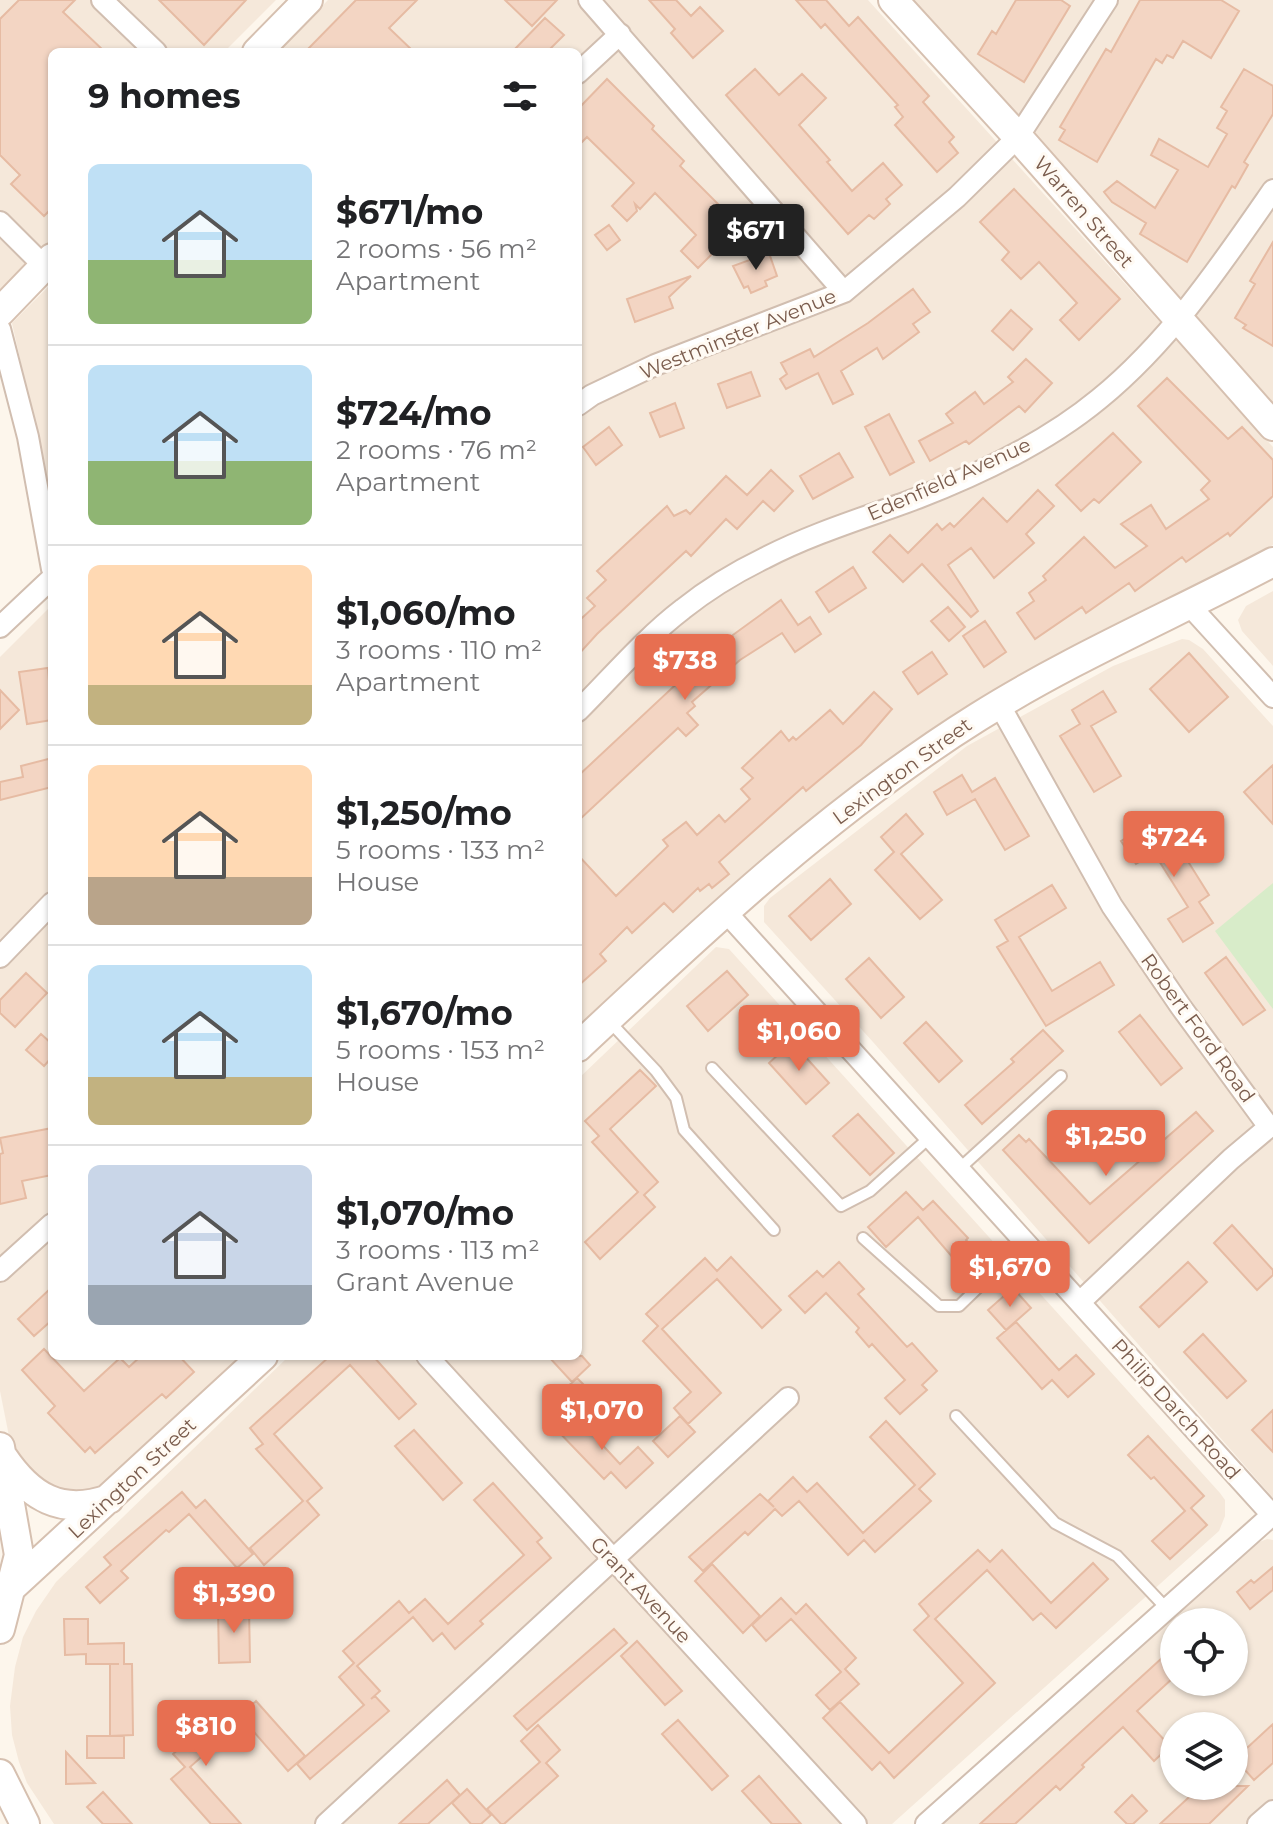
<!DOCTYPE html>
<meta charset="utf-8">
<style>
:root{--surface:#fff;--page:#f2f2f2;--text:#202124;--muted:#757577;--line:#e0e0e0;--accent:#e76f51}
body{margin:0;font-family:Montserrat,sans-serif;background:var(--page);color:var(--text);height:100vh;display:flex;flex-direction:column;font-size:30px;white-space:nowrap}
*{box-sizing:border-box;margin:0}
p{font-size:26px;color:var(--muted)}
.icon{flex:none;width:44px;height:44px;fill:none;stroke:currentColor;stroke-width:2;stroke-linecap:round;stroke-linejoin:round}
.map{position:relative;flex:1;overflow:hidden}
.side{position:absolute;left:48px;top:48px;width:534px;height:1312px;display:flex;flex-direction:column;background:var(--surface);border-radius:12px;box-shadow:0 2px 6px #0004}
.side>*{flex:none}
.fabs{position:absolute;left:1160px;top:1608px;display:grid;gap:16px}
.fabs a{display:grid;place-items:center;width:88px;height:88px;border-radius:50%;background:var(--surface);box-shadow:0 2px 6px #0004;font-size:40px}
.price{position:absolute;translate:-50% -68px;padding:0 18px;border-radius:8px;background:var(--accent);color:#fff;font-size:26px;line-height:52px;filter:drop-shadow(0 2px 4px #0008)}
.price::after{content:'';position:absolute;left:50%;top:48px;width:24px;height:18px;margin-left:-12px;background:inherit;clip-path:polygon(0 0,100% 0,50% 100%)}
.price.selected{background:#222;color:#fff}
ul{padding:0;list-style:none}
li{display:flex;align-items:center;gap:24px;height:200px;padding:0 40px}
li+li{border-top:2px solid var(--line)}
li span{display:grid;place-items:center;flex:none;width:224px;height:160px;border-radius:12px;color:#555}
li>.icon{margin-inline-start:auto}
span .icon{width:96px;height:96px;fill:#fffc;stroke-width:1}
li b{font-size:34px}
h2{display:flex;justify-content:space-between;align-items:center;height:96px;padding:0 40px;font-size:34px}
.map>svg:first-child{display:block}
.residential{fill:#f5e8da;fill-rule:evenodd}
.green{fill:#d8ecc9}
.building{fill:#f3d5c3;stroke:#e6bba3;stroke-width:2}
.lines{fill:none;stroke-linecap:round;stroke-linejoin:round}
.lane-casing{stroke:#d1beb0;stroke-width:14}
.street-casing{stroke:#d1beb0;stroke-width:24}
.secondary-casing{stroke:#d6c0b0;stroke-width:32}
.lane{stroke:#fff;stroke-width:10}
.street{stroke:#fff;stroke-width:20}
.secondary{stroke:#fff;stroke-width:28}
.labels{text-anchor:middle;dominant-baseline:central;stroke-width:6;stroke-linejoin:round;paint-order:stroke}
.street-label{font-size:20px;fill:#7a5c4d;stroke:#fffaf3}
</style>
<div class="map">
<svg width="1273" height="1824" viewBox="0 0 1273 1824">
<rect width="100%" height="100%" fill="#fdf6ec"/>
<path class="residential" d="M0 0H276L224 52H52V240L0 295Z
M328 0H868L1273 447V545L944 720 739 883 578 1036V52H278Z
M910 0H1273V405L1246 374Z
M52 283V502L12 323Z
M1273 591V666L1242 631 1238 620 1246 606Z
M52 605V1356H242L97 1492 61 1498 13 1456 0 1391V657Z
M1182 639 1189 640 1203 649 1273 726V1498L873 1042 764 922V906L770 898 967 746 1113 666Z
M716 947 729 949 1220 1493 1225 1500V1516L1219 1531 892 1824H54L27 1783 19 1762 12 1735 10 1706 15 1667 23 1637 36 1611 56 1582 289 1356H578V1079Z
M1267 1539 1273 1540V1824H939L1252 1545ZM1174 1622H1234V1682H1174ZM1174 1726H1234V1786H1174Z"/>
<path class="green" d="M1273 883V1009L1215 931Z"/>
<path class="building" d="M19 0H75L63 12 105 52H52V208L44 216 11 184 20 175 0 155V19Z
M159 0H246L204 45Z
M356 0H417L389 28 414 52H305Z
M505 0H557L532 26Z
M649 0H676L691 16 700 7 723 31 693 58 671 33 675 29Z
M796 0H826L849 26 858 17 929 96 923 102 954 137 949 142 958 153 937 172 895 125 903 117 895 107 898 105 825 24 821 28Z
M1016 0H1061L1070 6 1024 82 978 54 992 31 996 34Z
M1140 0H1221L1239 11 1211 58 1183 41 1173 58 1167 55 1162 63 1156 59 1097 162 1059 140 1065 130 1060 127 1106 49 1111 52Z
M545 18 564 35 547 52H512Z
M755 69 779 95 802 74 826 98 799 125 830 160 827 162 852 191 883 163 902 185 886 199 890 204 874 219 869 215 848 234 726 95Z
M1244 69 1273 86V114L1244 162 1248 165 1235 188 1232 186 1187 262 1140 234 1146 223 1112 202 1104 192 1117 181 1155 208 1178 170 1151 155 1159 139 1208 167 1227 134 1217 128 1227 111 1221 107Z
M607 79 654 126 652 129 684 161 680 166 740 226 698 268 681 251 696 235 655 193 640 209 635 204 637 211 627 221 612 206 634 183 587 137 578 146V109Z
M1014 189 1120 299 1079 340 1060 320 1077 303 1039 262 1021 279 1002 260 1009 252 980 222Z
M609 225 620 240 607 250 595 235Z
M1273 242V346L1243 328 1246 325 1235 318 1255 284 1250 281Z
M769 253 777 276 765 281 767 286 751 293 748 286 744 288 733 266Z
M691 276 669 297 673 308 635 322 627 299Z
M913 289 930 312 913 324 919 332 883 359 877 348 841 371 853 394 833 404 818 373 786 389 780 379 787 374 781 363 810 349 814 357 868 323Z
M1011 310 1032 329 1013 350 992 331Z
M1026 359 1052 383 1025 412 1019 406 969 444 966 441 930 461 919 441 953 423 946 414 975 392 984 404 1013 382 1008 377Z
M751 372 760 396 727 408 718 384Z
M1167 378 1228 439 1242 427 1273 460V496L1230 536 1228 533 1186 562 1182 557 1135 591 1129 583 1086 613 1082 607 1035 639 1017 613 1034 601 1029 593 1046 580 1043 576 1084 537 1115 568 1147 546 1121 524 1151 505 1166 529 1209 499 1201 490 1210 481 1138 406Z
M675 403 684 428 660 437 650 413Z
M889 414 914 462 890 475 865 427Z
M609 427 622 445 596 465 583 447Z
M1113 433 1141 462 1099 503 1094 499 1081 511 1056 485Z
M839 453 853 477 813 499 800 476Z
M771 470 793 491 774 511 763 501 737 529 726 519 691 556 686 551 597 634 578 655V615L582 618 595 606 587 598 606 580 597 571 667 506 674 516 686 510 690 514 726 476 747 495Z
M1038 490 1054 506 1026 534 1034 543 994 578 971 548 948 565 978 611 971 617 922 564 903 582 873 552 890 535 908 553 937 524 942 530 950 523 954 527 983 498 1007 522Z
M853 567 866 588 829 612 816 592Z
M781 600 798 625 810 617 821 634 795 652 782 633 740 660 692 702 695 706 687 713 698 725 686 736 678 728 578 821V776L685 676 682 672Z
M948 607 965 627 949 641 931 621Z
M985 621 1006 652 984 667 963 636Z
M932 652 947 674 918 694 903 672Z
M1189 653 1228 697 1189 732 1150 689Z
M48 668 52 720 27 724 19 672Z
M0 690 19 710 0 729Z
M1103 691 1116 712 1091 726 1121 776 1094 792 1060 736 1080 724 1072 710Z
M874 692 892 709 861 745 806 791 803 787 719 862 729 874 712 888 709 884 700 891 698 888 673 912 664 903 632 933 627 927 600 954 606 961 578 986V855L616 896 668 846 663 840 686 822 697 835 719 815 725 822 750 799 741 789 753 778 742 768 781 731 789 741 793 737 796 740 830 710 843 724Z
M52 758V787L0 800V782L23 777 21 766Z
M1273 765V824L1244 792Z
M962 775 972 792 995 778 1029 836 1005 850 975 799 947 815 934 792Z
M906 814 923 834 901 854 942 900 920 919 875 870 894 852 881 837Z
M1151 823 1164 845 1174 839 1209 895 1199 902 1213 923 1183 942 1168 919 1188 907 1154 853 1136 864 1121 841Z
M830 879 851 904 811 940 789 916Z
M1052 885 1066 908 1019 937 1052 991 1100 962 1114 985 1046 1026 997 947 1008 941 995 920Z
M1226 957 1265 1010 1243 1025 1205 973Z
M869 958 904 997 881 1018 846 979Z
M727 971 748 995 708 1031 687 1006Z
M26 973 47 993 15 1027 0 1013V1000Z
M1140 1015 1182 1068 1161 1085 1119 1032Z
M926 1022 962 1061 939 1082 904 1043Z
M1043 1030 1063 1051 982 1124 965 1105 1014 1062 1011 1059Z
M41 1034 52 1044V1057L44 1066 26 1050Z
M792 1042 829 1083 806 1104 769 1063Z
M640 1070 656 1086 610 1129 658 1182 644 1195 655 1207 600 1259 585 1242 638 1192 592 1142 599 1136 585 1121Z
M1196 1112 1213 1131 1089 1243 1003 1150 1019 1135 1026 1142 1029 1139 1090 1204Z
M858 1114 894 1153 870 1175 833 1136Z
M52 1128V1175L22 1181 26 1198 0 1204V1154L3 1153 0 1138Z
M906 1192 923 1210 933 1201 968 1238 966 1240 988 1265 972 1280 918 1217 886 1247 868 1227Z
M1232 1225 1273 1270V1275L1257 1290 1214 1243Z
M731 1257 781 1310 762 1328 717 1279 662 1329 721 1393 688 1424 674 1408 691 1392 643 1341 658 1326 646 1314 705 1258 717 1271Z
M839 1262 864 1289 858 1294 907 1347 912 1343 937 1371 922 1385 927 1390 900 1414 885 1398 905 1380 872 1344 869 1347 856 1332 859 1328 826 1293 805 1313 789 1296 817 1271 823 1277Z
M1188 1262 1207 1282 1159 1327 1140 1307Z
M52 1287V1320L34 1336 18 1319Z
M1013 1288 1031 1308 1006 1330 988 1310Z
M1016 1322 1059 1370 1076 1355 1094 1374 1068 1397 1052 1380 1042 1389 997 1338Z
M1203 1334 1246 1381 1227 1398 1184 1352Z
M44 1349 84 1391 120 1358 129 1367 141 1356H179L194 1372 166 1398 162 1394 95 1453 90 1447 85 1452 48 1413 55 1406 22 1370Z
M330 1356H373L416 1404 399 1419 350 1365 274 1434 322 1488 307 1501 319 1515 264 1565 250 1548 303 1501 256 1449 263 1444 250 1428Z
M548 1356H582L590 1365 572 1382Z
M577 1378 591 1392 562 1419 548 1405Z
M1273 1410V1452L1252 1430Z
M571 1411 620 1464 638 1447 653 1463 626 1488 611 1472 604 1479 554 1427Z
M680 1416 695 1432 668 1457 653 1441Z
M886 1421 935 1474 919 1489 931 1501 875 1552 864 1540 848 1555 799 1501 782 1516 775 1509 748 1535 745 1532 703 1571 689 1557 760 1494 774 1507 768 1501 793 1477 807 1492 817 1483 863 1533 915 1485 870 1437Z
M414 1430 462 1483 443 1500 395 1446Z
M1148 1436 1204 1496 1191 1508 1207 1525 1170 1559 1152 1541 1185 1511 1154 1477 1151 1479 1128 1455Z
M493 1483 542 1538 537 1542 551 1558 480 1621 483 1624 455 1649 442 1633 433 1641 413 1617 357 1666 380 1691 371 1699 375 1696 389 1711 310 1779 297 1764 364 1705 339 1677 354 1663 343 1651 399 1601 409 1613 425 1599 448 1624 524 1555 474 1500Z
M182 1492 196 1508 205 1500 253 1554 237 1568 189 1514 169 1532 166 1530 121 1571 128 1578 100 1603 86 1587 111 1565 104 1557Z
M978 1550 990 1562 1002 1550 1051 1603 1093 1563 1108 1579 1056 1628 1041 1613 1033 1620 987 1570 935 1619 995 1683 894 1778 880 1762 872 1770 823 1718 840 1702 889 1753 963 1683 914 1630 929 1616 919 1604Z
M712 1564 760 1616 743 1633 695 1581Z
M1273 1567V1590L1250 1609 1237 1592 1251 1580 1254 1583Z
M781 1598 796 1614 806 1604 856 1658 845 1669 859 1684 830 1710 816 1695 841 1672 791 1619 766 1641 752 1625Z
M218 1608H249L250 1662 219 1663Z
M64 1619H88V1644L124 1643V1664H132L133 1735 110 1736V1664H119H86V1654L65 1655Z
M614 1629 627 1643 527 1730 514 1716Z
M637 1641 682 1691 665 1705 621 1656Z
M1174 1647V1677L1137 1711 1170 1746 1154 1761 1123 1727 1082 1765 1084 1767 1060 1790 1056 1786 1015 1824H980Z
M256 1701 305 1756 288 1771 240 1716Z
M229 1705 243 1720 190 1767 241 1824H211L171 1779 185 1767 173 1754Z
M678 1720 728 1776 712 1790 662 1734Z
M1273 1724V1763L1254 1780 1235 1759Z
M538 1725 560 1750 546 1763 558 1776 504 1824H501L487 1809 540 1762 521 1741Z
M87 1736H124V1758H87Z
M66 1752 95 1783 66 1784Z
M759 1776 801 1824H772L742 1791Z
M447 1780 460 1795 428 1824H399Z
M1201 1786H1248L1209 1824H1160Z
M467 1789 491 1815 481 1824H471L452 1803Z
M103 1792 132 1824H103L87 1807Z
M1132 1795 1147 1811 1133 1824H1127L1115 1812Z"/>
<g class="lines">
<defs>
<path id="lane" d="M609 1021 656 1071 676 1098 684 1130 774 1230
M712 1068 841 1206 870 1191 930 1137
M959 1169 1061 1076
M863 1238 939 1306H959L1025 1242
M956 1416 1055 1523 1117 1556 1167 1609"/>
<path id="street" d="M102 0 156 52
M589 0 844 292
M578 73 620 34
M0 222 44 266
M0 329 28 437 52 569
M578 405 592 395 655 365 844 292 957 197 1018 137 1107 0
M1190 606 1273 697
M0 627 52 578
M999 704 1112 906 1181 1007 1269 1127 1231 1159 1080 1302
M578 711C612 677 645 638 683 609 708 589 736 572 765 558 813 533 867 517 918 498 980 474 1047 442 1099 399 1170 341 1221 265 1273 190
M725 911 1273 1516
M0 957 52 903
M0 1271 52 1224
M427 1356 856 1824
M326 1824 788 1398
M926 1824 1272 1515
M1258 1824 1273 1811"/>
<path id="secondary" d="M893 0 1018 137 1273 426
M257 52 308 0
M0 312 52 258
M578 1047C704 929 831 809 978 717 1072 658 1175 614 1273 562
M0 1447 19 1555 0 1629
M3 1457C30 1497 61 1516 109 1499
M0 1598 263 1356
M0 1774 25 1824"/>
</defs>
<use href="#lane" class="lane-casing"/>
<use href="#street" class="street-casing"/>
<use href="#secondary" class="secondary-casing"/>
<use href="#lane" class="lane"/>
<use href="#street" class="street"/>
<use href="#secondary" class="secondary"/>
</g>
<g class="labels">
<g class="street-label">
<text transform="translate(1084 212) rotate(49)">Warren Street</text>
<text transform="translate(738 334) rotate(-22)">Westminster Avenue</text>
<text transform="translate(949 479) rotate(-24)">Edenfield Avenue</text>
<text transform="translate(902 771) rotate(-36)">Lexington Street</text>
<text transform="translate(1198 1028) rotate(54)">Robert Ford Road</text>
<text transform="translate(1176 1409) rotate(48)">Philip Darch Road</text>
<text transform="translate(132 1478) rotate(-43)">Lexington Street</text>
<text transform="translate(641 1590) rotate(47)">Grant Avenue</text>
</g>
</g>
</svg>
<div class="fabs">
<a><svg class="icon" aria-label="locate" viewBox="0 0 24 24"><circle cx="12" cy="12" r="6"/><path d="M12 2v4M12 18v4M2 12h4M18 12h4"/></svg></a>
<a><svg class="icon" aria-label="layers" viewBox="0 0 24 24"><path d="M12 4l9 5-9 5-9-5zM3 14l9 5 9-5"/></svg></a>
</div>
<b class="price selected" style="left:756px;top:272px">$671</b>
<b class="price" style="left:685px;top:702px">$738</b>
<b class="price" style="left:1174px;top:879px">$724</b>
<b class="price" style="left:799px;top:1073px">$1,060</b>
<b class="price" style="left:1106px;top:1178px">$1,250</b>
<b class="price" style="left:1010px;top:1309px">$1,670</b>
<b class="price" style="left:602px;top:1452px">$1,070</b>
<b class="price" style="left:234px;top:1635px">$1,390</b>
<b class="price" style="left:206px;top:1768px">$810</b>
<section class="side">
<h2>9 homes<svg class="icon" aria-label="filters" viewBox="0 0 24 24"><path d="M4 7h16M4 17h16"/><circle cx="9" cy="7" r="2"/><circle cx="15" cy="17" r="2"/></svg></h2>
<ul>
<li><span style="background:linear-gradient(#bfe0f5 60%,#8fb573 0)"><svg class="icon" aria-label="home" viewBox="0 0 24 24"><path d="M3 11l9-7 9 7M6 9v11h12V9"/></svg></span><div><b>$671/mo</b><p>2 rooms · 56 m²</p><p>Apartment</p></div></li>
<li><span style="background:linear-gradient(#bfe0f5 60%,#8fb573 0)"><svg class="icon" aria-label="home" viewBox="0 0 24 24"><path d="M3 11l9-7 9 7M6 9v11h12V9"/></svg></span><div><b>$724/mo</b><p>2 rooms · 76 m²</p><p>Apartment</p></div></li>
<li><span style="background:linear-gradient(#ffd9b3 75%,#c2b280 0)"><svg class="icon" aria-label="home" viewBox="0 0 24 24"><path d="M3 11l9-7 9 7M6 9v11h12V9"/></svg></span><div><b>$1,060/mo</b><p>3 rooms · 110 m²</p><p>Apartment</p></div></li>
<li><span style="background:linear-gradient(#ffd9b3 70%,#b9a48a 0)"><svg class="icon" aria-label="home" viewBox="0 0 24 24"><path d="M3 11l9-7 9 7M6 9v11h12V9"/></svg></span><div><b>$1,250/mo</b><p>5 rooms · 133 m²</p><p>House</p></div></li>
<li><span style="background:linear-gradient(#bfe0f5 70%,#c2b280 0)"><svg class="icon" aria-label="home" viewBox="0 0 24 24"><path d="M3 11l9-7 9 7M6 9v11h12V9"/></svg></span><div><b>$1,670/mo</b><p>5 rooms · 153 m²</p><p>House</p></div></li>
<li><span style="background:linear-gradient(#c9d6e8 75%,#9aa5b1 0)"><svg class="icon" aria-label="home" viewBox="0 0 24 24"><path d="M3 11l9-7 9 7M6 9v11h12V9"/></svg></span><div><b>$1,070/mo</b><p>3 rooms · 113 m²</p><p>Grant Avenue</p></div></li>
</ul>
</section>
</div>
